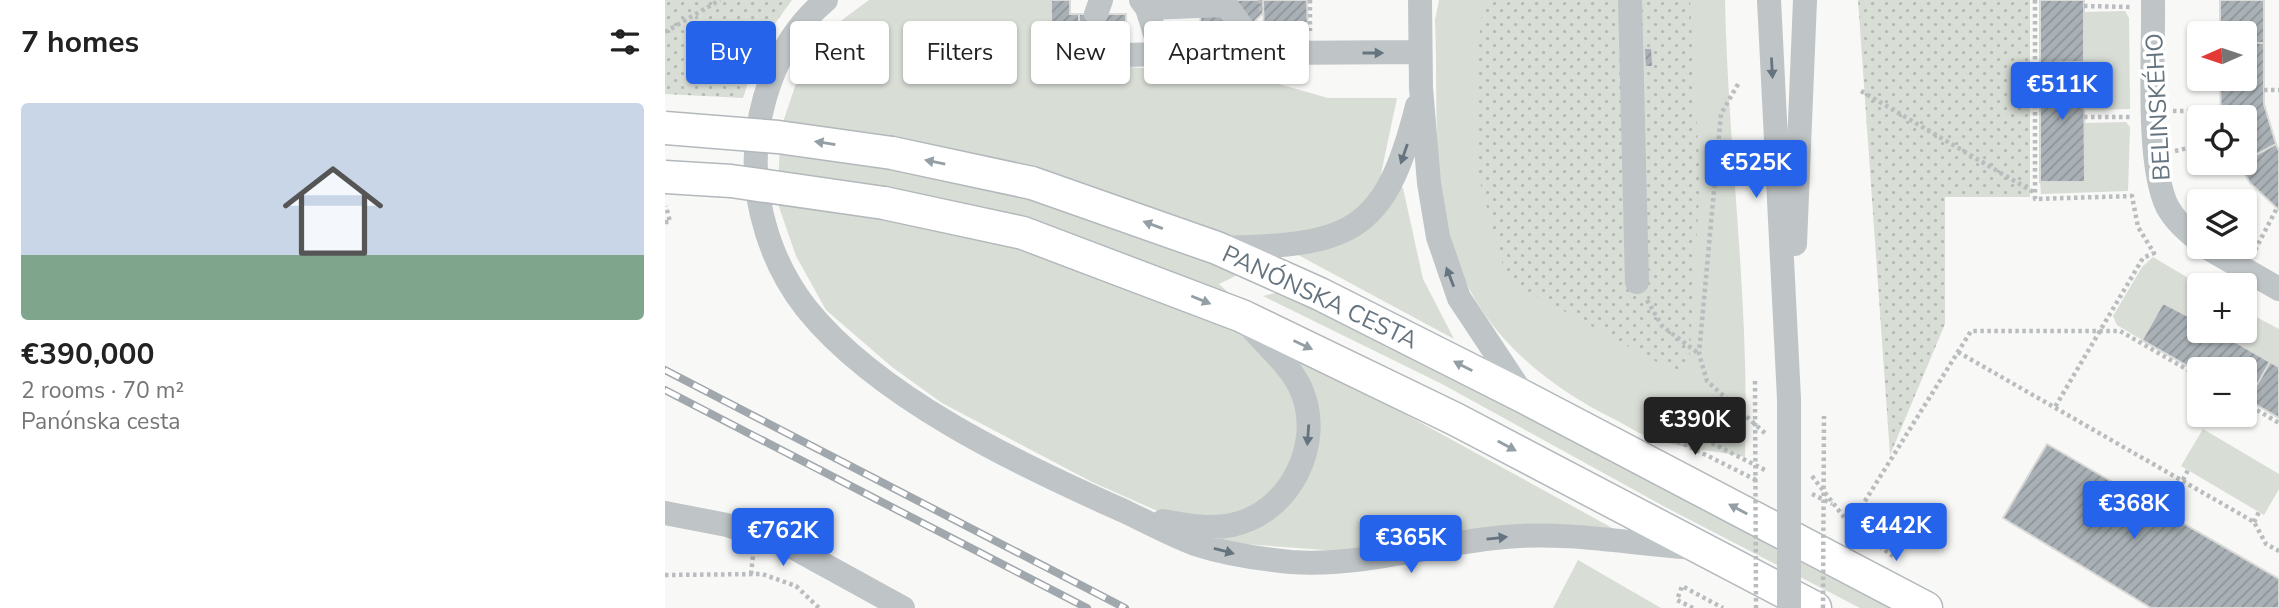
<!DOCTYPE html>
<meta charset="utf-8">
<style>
:root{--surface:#fff;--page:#f2f2f2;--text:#222;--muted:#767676;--line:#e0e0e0;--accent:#2563eb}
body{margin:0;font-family:"Nunito Sans",sans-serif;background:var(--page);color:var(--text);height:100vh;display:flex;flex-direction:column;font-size:26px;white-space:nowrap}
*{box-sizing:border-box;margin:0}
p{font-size:23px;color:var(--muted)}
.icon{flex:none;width:38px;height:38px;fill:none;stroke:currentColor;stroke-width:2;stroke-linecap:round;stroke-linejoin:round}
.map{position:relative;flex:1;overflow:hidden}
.drawer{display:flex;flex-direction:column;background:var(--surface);width:665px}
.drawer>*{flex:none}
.banner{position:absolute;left:21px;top:21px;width:665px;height:63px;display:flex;gap:14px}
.needle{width:46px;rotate:267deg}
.fabs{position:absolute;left:1522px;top:21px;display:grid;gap:14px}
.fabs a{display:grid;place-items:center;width:70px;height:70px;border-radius:7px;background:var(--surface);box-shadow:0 2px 5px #0004;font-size:35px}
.price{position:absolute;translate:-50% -60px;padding:0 16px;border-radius:7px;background:var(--accent);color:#fff;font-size:23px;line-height:46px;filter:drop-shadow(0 2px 4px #0008)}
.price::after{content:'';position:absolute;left:50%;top:42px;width:21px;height:16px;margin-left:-10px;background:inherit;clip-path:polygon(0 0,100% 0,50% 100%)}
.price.on{background:#222;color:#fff}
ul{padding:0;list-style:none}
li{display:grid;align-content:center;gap:14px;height:371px;padding:0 21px}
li+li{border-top:2px solid var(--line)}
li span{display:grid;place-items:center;height:217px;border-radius:7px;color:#555}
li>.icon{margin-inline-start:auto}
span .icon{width:126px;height:126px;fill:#fffc;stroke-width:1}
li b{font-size:30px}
h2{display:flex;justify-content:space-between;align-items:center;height:84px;padding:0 21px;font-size:30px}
.pill{padding:0 24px;border-radius:7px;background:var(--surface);box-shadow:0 2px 5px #0004;font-size:24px;line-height:63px}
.pill.on{background:var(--accent);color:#fff}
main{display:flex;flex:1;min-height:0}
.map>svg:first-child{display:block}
.grass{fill:#d8ddd5}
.park{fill:url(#park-dots)}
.building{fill:url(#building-hatch);stroke:#dadad8;stroke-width:2}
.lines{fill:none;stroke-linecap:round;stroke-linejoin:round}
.major-casing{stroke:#b3b8bc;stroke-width:35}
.path{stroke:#babdbf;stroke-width:4.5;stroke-dasharray:3.5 3.5;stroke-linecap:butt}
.minor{stroke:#bfc4c7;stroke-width:24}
.major{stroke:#fff;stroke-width:32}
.rail-casing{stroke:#a1a8ad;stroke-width:8}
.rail{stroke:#fff;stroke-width:5;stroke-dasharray:16;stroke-linecap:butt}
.major-bridge-casing{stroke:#b3b8bc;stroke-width:35;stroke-linecap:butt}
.path-bridge{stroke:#babdbf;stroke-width:4.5;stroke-dasharray:3.5 3.5;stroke-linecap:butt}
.minor-bridge{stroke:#bfc4c7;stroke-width:24}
.major-bridge{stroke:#fff;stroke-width:32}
.oneway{fill:#65747f}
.oneway2{fill:#939ea5}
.labels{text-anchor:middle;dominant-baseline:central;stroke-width:7;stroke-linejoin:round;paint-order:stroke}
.street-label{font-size:24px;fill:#65747f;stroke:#fff}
</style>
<main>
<section class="drawer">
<h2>7 homes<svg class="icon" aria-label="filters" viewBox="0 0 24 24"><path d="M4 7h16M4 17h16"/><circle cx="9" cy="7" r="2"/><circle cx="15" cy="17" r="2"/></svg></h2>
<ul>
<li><span style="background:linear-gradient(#c9d6e8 70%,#7fa58c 0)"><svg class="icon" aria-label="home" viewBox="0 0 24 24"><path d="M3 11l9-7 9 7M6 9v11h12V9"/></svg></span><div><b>€390,000</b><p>2 rooms · 70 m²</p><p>Panónska cesta</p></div></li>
</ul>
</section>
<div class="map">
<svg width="1614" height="608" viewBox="0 0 1614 608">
<defs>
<pattern id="park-dots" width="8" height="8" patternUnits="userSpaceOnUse" patternTransform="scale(1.75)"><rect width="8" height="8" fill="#d8ddd5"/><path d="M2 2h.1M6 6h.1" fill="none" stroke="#b3b8b2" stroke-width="1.8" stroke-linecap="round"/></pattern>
<pattern id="building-hatch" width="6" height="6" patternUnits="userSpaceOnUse" patternTransform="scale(1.75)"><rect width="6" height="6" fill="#a9b1b6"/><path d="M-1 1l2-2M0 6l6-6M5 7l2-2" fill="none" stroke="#8d9599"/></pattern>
</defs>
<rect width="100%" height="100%" fill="#f8f8f6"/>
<path class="grass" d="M204 0H386V39L422 65 575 73 663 98H732L716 174 738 188 758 279 789 339 624 250 554 284 636 357 960 535 673 551 565 543 427 482 277 403 227 367 161 310 131 256 112 201 116 128 140 57 177 20Z
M774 0H1060C1063 152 1085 304 1080 457 1052 451 1020 449 992 440 977 436 963 426 949 419 874 382 808 325 786 242 767 171 773 93 770 20Z
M1460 11 1464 18 1465 109 1419 110V12Z
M1461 122 1465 127 1463 191 1376 194 1375 182H1419V123Z
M1488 257 1535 285V322L1499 303 1477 340 1452 325 1448 316 1477 267Z
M623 290 1231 608H1195L1002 508 777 384 598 296Z
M1580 311 1614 329V367L1554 333 1580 331Z
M1538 429 1614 474V489L1599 515 1516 466Z
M913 560 996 608H888Z"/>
<path class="park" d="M0 0H127L96 43 78 98 0 94Z
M819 0H1025L1035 181 1024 365 1012 373 842 280 811 167 812 52Z
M1193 0H1365V197H1280V324L1225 455Z"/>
<path class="building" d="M386 0H405V14H414V39H386Z
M535 0H598V13L576 35 575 73H536Z
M598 0H642L643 37 599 36Z
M1375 0H1419V62L1375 63Z
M1555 0H1599V43H1580V33H1555Z
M414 14H461V38L414 39Z
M1580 43H1599V104L1611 144 1580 161V117H1556L1555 79H1580Z
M979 48H987L988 67H980Z
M1419 62 1420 182H1375V63Z
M1611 144 1614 151V210L1585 183 1574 164Z
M1498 303 1535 322V331H1551L1605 362 1583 400 1580 369H1535V373L1477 340Z
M1605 362 1614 367V418L1583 400Z
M1382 444 1614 579V608H1486L1338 518Z"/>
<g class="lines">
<defs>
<path id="major" d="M227 153 367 183 552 248 655 294 859 397 1261 608
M219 203 358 233 577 316 790 419 1150 608"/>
</defs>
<use href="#major" class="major-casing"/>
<path class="path" d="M595 0 596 14
M645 0V31
M1370 0V199L1467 196 1473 227 1489 253 1478 258 1390 407
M1419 6 1467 7
M0 32 55 0
M1073 84 1056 114 1034 354 1042 381 1102 435
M1599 90H1614
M1196 91 1370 193
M1508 111H1555
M1419 117H1467
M1510 151 1523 148
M0 222H5L1 206
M1590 250 1612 208
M982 300 997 326 1033 353
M1293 352 1589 522 1601 544 1614 551
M1580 403 1614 423
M1147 476 1185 525 1228 556
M1091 480 1003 436 1009 424 1102 471
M1518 480 1523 470
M1147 494 1167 504
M1589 522 1594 512
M1185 525 1306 331H1455L1535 377
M86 574 88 556
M0 575 97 574 131 586 154 608
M1028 608 1012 600 1017 586 1058 608"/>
<path class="minor" d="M161 0C101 50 79 140 97 215 105 249 120 281 141 308 213 398 355 465 459 511 482 522 506 535 530 544 561 554 594 559 626 562 699 567 768 543 840 537 902 531 967 544 1029 548
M476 0 482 8 561 5 596 53 754 52
M755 0 756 88 764 183 773 237 794 298 859 396
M965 0 972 282
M1104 0 1124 399
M1488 0C1489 52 1481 162 1502 206 1510 221 1522 231 1535 242
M431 14 436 0
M431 38 432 56 492 54 504 45 490 34 482 8
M396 39 403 56H432
M504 45 596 53
M1130 244 1140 0
M1541 247 1614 289
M557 248C684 245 720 235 752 106
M0 513 62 525 129 548 238 608
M498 521C520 525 545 530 567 525 625 513 660 443 636 389 625 364 596 341 578 318"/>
<use href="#major" class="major"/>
<defs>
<path id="rail" d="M0 370 460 608
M0 390 422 608"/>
</defs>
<use href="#rail" class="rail-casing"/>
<use href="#rail" class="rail"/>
<defs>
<path id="major-bridge" d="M0 128 113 137 227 153
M0 177 66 181 219 203"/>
</defs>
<use href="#major-bridge" class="major-bridge-casing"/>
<path class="path-bridge" d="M1090 381 1091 608
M1158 608 1159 416"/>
<path class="minor-bridge" d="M1124 608V399"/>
<use href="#major-bridge" class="major-bridge"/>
</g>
<defs><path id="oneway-solid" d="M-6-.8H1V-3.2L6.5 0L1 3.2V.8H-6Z" transform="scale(1.75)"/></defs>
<g class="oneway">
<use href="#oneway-solid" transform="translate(708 53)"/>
<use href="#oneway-solid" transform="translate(1107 68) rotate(87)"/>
<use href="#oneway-solid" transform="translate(739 154) rotate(109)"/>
<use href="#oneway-solid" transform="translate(785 277) rotate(-111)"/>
<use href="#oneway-solid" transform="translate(643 435) rotate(94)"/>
<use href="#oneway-solid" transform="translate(832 538) rotate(-6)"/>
<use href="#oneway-solid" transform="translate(559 551) rotate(15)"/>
</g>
<g class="oneway2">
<use href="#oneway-solid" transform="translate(160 143) rotate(-171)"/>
<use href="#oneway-solid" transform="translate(270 162) rotate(-169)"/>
<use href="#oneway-solid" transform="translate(488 225) rotate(-160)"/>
<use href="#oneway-solid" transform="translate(536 300) rotate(22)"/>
<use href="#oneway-solid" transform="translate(638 345) rotate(25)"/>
<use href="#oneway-solid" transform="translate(798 366) rotate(-153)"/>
<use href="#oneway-solid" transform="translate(842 446) rotate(28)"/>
<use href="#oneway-solid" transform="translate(1073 509) rotate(-152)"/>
</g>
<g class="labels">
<g class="street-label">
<text transform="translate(1493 107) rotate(-93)">BELINSKÉHO</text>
<text transform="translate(655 297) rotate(25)">PANÓNSKA CESTA</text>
</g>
</g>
</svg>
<div class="fabs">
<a><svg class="needle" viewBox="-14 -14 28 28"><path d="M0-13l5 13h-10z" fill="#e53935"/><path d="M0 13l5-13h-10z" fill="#767676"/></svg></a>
<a><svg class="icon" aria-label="locate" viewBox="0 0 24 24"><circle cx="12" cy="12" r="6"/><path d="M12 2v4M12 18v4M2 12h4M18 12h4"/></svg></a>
<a><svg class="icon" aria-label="layers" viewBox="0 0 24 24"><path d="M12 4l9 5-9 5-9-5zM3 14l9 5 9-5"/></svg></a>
<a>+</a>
<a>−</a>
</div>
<b class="price" style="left:1397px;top:122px">€511K</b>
<b class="price" style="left:1091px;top:200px">€525K</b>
<b class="price on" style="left:1030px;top:457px">€390K</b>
<b class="price" style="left:1469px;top:541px">€368K</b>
<b class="price" style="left:1231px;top:563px">€442K</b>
<b class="price" style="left:118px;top:568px">€762K</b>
<b class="price" style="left:746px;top:575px">€365K</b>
<div class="banner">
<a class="pill on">Buy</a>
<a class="pill">Rent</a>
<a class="pill">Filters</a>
<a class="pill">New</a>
<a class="pill">Apartment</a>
</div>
</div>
</main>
